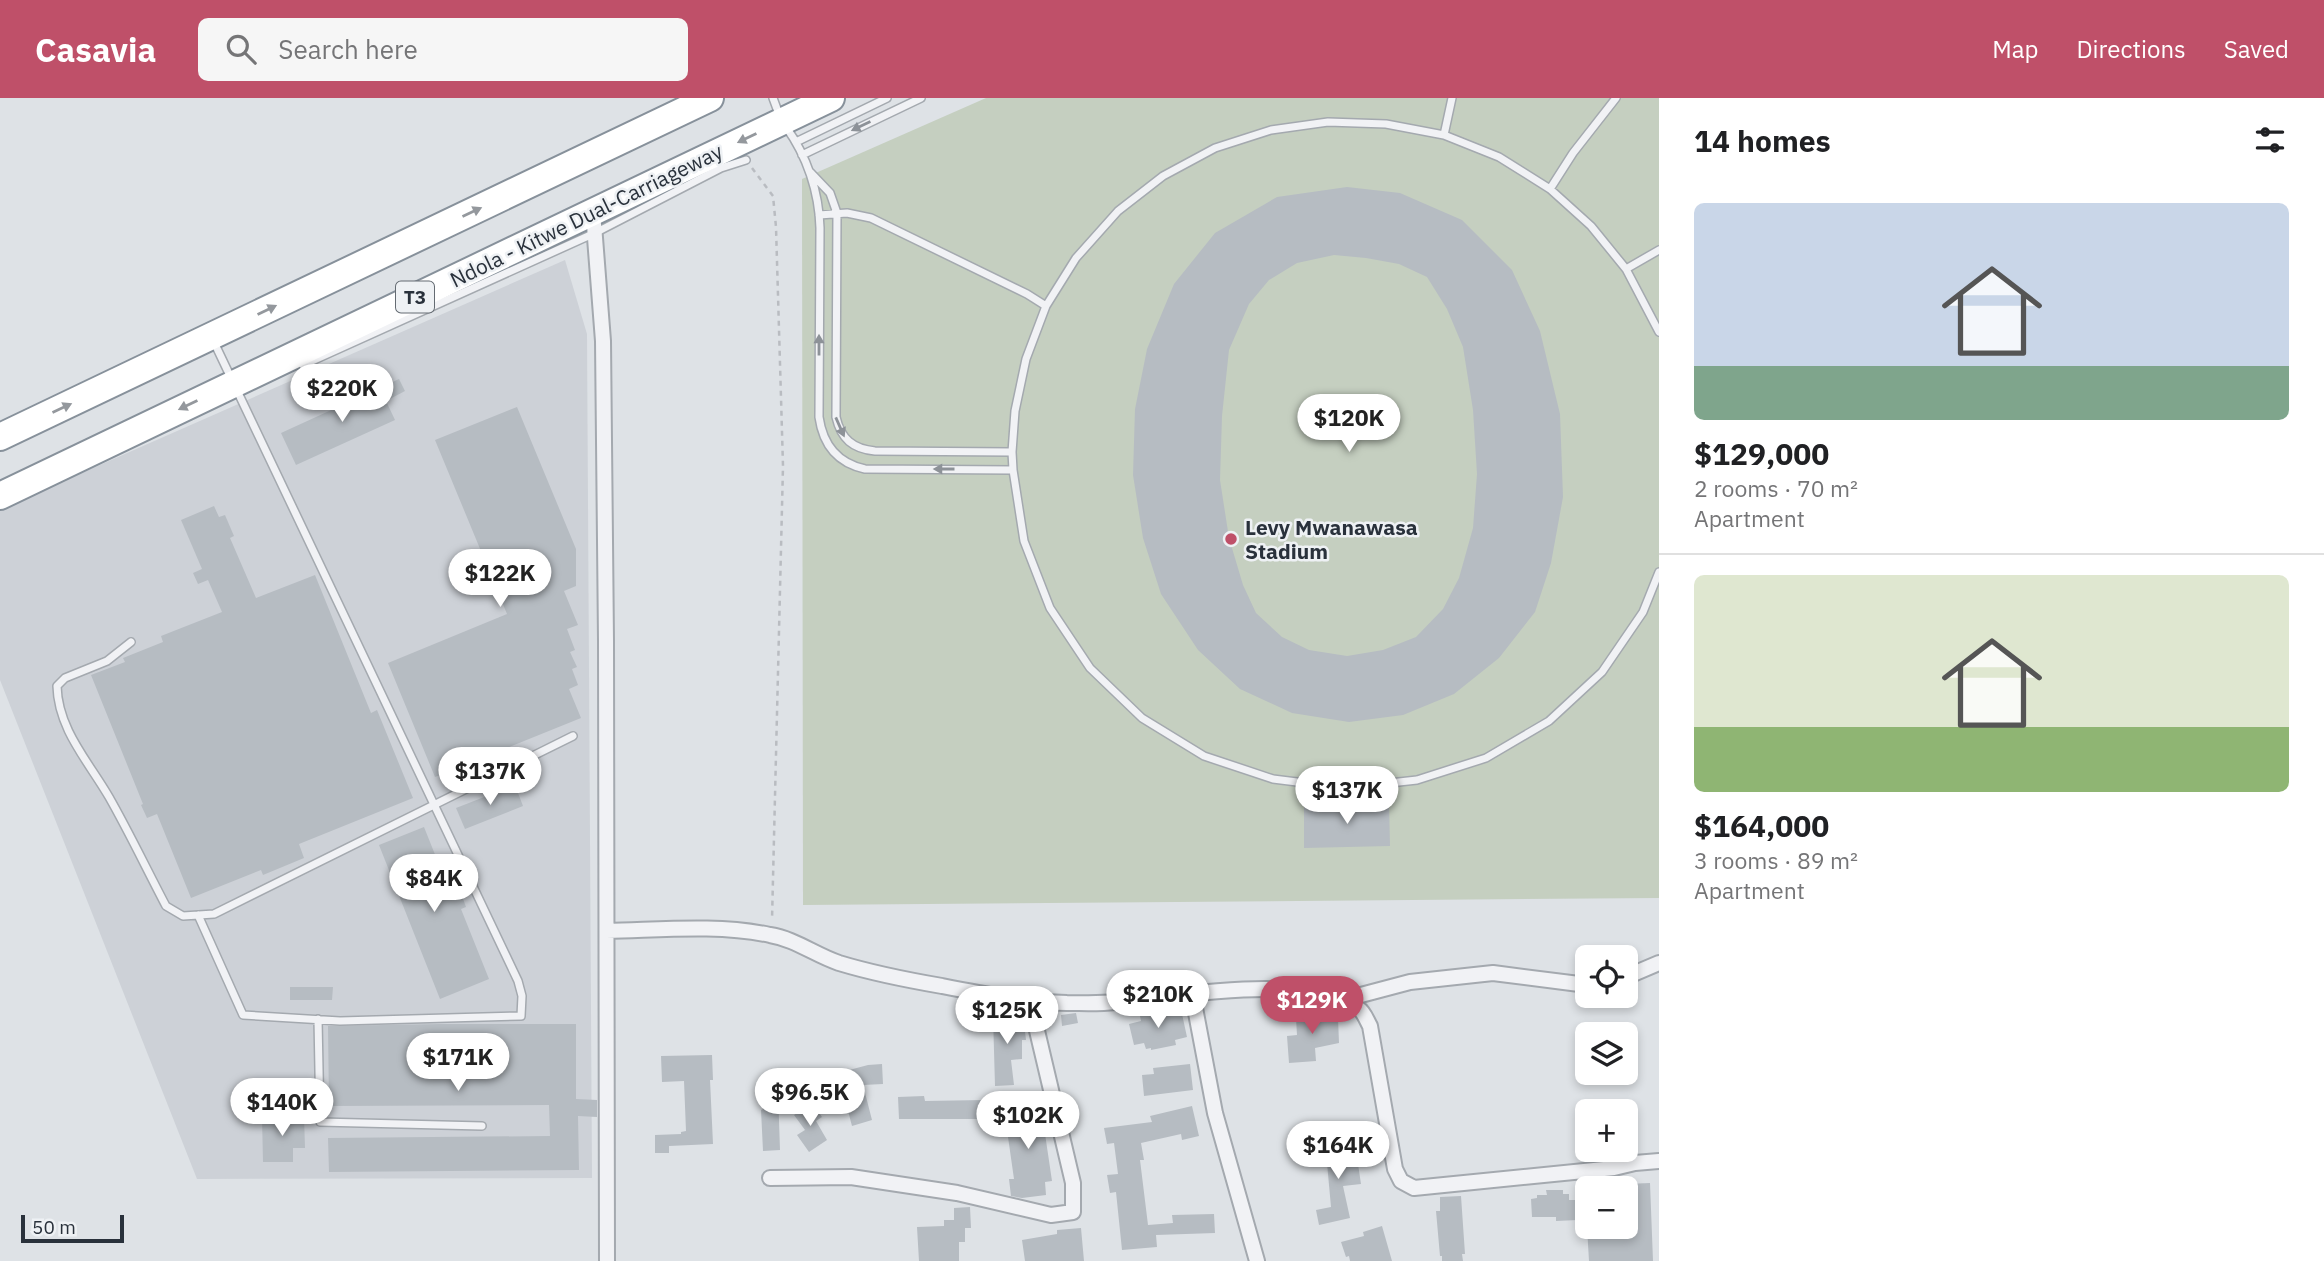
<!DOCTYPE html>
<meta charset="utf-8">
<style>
:root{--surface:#fff;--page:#f6f6f6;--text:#202124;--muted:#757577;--line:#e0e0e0;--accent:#bf5069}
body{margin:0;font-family:"IBM Plex Sans",sans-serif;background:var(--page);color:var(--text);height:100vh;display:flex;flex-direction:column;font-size:26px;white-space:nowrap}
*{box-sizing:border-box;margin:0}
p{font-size:23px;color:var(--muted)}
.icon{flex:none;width:38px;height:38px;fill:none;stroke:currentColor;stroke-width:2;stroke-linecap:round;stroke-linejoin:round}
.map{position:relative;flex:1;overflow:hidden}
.panel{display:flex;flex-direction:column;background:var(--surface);width:665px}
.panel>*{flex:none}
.tools{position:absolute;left:1575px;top:847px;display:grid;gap:14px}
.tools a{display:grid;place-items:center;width:63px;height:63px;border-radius:10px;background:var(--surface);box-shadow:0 4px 10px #0003;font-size:35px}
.scale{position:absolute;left:21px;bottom:18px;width:103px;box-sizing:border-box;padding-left:7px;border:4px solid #29313b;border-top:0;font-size:19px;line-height:24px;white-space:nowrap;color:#29313b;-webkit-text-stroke:5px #eef1f4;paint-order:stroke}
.price{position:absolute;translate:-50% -60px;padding:0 16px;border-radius:24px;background:#fff;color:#222;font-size:23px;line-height:46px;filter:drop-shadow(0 2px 4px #0008)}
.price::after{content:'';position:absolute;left:50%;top:42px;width:21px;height:16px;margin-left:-10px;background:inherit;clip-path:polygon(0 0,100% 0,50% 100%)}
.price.on{background:var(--accent);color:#fff}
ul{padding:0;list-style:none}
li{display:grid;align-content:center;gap:14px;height:371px;padding:0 35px}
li+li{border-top:2px solid var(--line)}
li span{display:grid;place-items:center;height:217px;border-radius:10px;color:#555}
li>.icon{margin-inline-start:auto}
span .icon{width:126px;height:126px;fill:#fffc;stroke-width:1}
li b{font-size:30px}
h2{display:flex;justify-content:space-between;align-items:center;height:84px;padding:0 35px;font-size:30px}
header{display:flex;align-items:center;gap:42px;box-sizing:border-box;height:98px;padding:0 35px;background:var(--accent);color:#fff}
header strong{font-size:33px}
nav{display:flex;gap:38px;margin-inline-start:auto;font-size:24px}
.search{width:490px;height:63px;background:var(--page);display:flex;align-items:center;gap:18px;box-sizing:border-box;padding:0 24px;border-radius:10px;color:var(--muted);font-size:26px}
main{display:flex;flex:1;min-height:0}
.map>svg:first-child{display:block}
.built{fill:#cdd1d7}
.green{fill:#c5cfc0}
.building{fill:#b6bcc2;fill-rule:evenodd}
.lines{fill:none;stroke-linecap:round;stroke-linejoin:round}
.lane-casing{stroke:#a4a9af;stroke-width:10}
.street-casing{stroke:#a4a9af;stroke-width:18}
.highway-casing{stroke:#87919b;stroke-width:30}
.path{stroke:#b9bcc1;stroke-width:2.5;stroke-dasharray:5 5;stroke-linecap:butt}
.lane{stroke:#f1f2f5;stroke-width:7}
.street{stroke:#f1f2f5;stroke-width:14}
.highway{stroke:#fff;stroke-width:26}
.oneway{fill:#8d9298}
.oneway2{fill:#94989d}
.poi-dot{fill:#bf5069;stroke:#eef1f4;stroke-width:2.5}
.labels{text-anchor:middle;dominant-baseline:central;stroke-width:5;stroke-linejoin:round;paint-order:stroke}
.shield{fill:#eef1f4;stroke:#646b72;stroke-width:2}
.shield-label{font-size:19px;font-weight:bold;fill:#29313b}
.street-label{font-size:21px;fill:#29313b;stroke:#eef1f4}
.poi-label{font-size:21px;font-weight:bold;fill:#29313b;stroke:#eef1f4;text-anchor:start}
</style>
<header>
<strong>Casavia</strong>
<div class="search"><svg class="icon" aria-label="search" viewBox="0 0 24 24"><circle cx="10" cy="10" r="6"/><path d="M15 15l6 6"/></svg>Search here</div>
<nav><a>Map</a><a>Directions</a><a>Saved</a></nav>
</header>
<main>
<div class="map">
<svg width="1659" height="1163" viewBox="0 0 1659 1163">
<rect width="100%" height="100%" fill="#dee2e6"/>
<path class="built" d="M565 162 587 236 592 1080 197 1081 0 582V411Z"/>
<path class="green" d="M986 0H1659V800L803 807 802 81Z"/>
<path class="building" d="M1347 89 1400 95 1462 122 1512 172 1540 233 1560 316 1563 399 1551 465 1535 514 1499 560 1454 596 1403 617 1349 624 1292 615 1240 591 1198 552 1161 496 1143 440 1133 377 1135 311 1147 251 1174 186 1215 135 1277 99ZM1334 157 1366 160 1399 166 1427 179 1447 211 1463 249 1473 312 1477 376 1473 430 1459 480 1443 511 1416 539 1383 552 1347 558 1309 552 1282 539 1256 515 1243 487 1229 440 1220 382 1222 318 1229 252 1249 206 1269 182 1297 165Z
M399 281 405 293 386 303 395 322 296 367 281 335Z
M517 309 576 451V488L564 493 578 527 567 531 575 552 570 554 577 569 572 571 578 587 569 591 581 620 435 679 388 565 507 516 435 342Z
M214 408 219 419 225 417 234 438 230 440 256 500 315 477 371 615 377 612 413 700 299 746 304 760 263 777 261 772 191 800 157 716 147 720 141 707 143 706 91 577 125 564 123 560 163 544 161 538 222 514 208 482 198 486 193 475 202 471 181 422Z
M515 687 523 708 465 731 456 710Z
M1389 705 1390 748 1304 750V707Z
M424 729 452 799 461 795 466 809 461 811 489 881 440 901 379 747Z
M290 889H333L332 902H290Z
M1172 912 1173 918 1182 916 1187 939 1175 942 1176 947 1151 952V950L1146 951 1144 945 1134 947 1129 926 1141 923 1140 918Z
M1326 912 1327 920H1338L1339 945 1315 950 1316 963 1289 965 1287 938 1297 937 1296 920 1307 919 1306 913Z
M1076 915 1078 925 1062 928 1061 917Z
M1023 916 1026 942H1022V961L1011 962 1014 987 995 988 993 917Z
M440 926H576V1001L597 1002V1019L578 1018 579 1072 329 1074 328 1040 550 1038 549 1007 329 1008 328 928Z
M712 957 713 982H710L713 1046 669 1048V1055H655V1037L681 1036V1034L686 1033 684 983 662 984 661 958Z
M882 966 883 986 863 987 872 1022 852 1028 838 975 868 967Z
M1190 966 1193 992 1144 998 1142 977 1154 976 1153 970Z
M764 976 803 977 802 998H781L778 993 780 1052 763 1053 761 1012 763 1011Z
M924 998 925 1003 984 1002 985 1021H899L898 999Z
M812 1005 822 1019 816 1023 827 1042 809 1054 797 1037 805 1032 794 1017Z
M1030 1008V1011L1045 1010 1050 1028 1044 1029 1052 1083 1045 1084 1046 1097 1022 1100 1011 1098 1009 1081H1014L1007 1032 1003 1033 1002 1015 1018 1014V1009Z
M1192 1008 1199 1038 1182 1042 1181 1036 1141 1045 1144 1062H1140L1148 1127 1173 1125 1172 1117 1214 1116 1215 1135 1156 1137 1157 1149 1122 1152 1116 1094 1110 1095 1107 1077 1118 1076 1114 1045 1107 1046 1104 1030 1152 1024 1150 1018Z
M304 1018 305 1050H293V1064H263L262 1019Z
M1346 1040 1350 1067 1358 1066 1361 1086 1343 1088 1350 1120 1319 1127 1316 1112 1331 1109 1325 1043Z
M1650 1085 1653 1163H1589L1587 1129H1627L1626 1086Z
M1546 1092H1563V1096H1569V1102H1577L1578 1122 1556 1123V1119H1532L1531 1101 1537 1100V1097H1547Z
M1461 1098 1465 1156H1462L1463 1163H1442V1158H1440L1436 1113H1440V1099Z
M970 1109 971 1130H965V1144H959V1163H919L917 1129 944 1128V1122H954V1110Z
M1382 1128 1392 1163H1350L1349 1158 1346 1159 1341 1144 1364 1138 1363 1134Z
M1081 1130 1084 1163H1025L1022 1142 1057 1136V1132Z"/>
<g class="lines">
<defs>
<path id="lane" d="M773 0 780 19
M786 29C807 58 819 94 820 130L819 319C823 347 837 365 865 371L1013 372
M1444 37 1452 0
M796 44 887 0
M802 57 921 0
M810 74 830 95 837 115 836 319C841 341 853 351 875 353L1012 354
M1550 91 1573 55 1616 0
M819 117 847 115 871 120 1027 196 1046 208
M1626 171 1659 152
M1659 234 1626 171 1591 128 1550 91 1499 59 1444 37 1386 26 1328 24 1271 32 1215 50 1163 78 1118 113 1076 160 1046 208 1026 261 1015 313 1012 354 1013 372 1024 443 1050 510 1090 570 1142 620 1204 658 1273 681 1345 690 1417 682 1486 660 1549 623 1602 574 1643 514 1659 474
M303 267 595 135 721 70 746 62
M131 544 107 563 65 580 57 588C58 631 88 663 109 699 129 734 147 772 166 808L183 818 214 816 573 638
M198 817 243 917 340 923 521 918 522 898 518 883 213 242
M318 921 320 1024 482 1028"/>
<path id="street" d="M593 114 603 243 606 543 607 1163
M607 833C660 832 717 826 770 837 795 841 815 857 839 865 872 875 907 882 942 888 983 896 1024 904 1067 905 1083 905 1099 906 1115 904 1173 899 1311 874 1359 911 1364 914 1367 923 1370 928L1395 1071 1401 1083 1414 1090 1614 1070 1635 1065 1659 1063
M1626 879 1659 865
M1192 894 1215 1015 1257 1163
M1342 902 1410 884 1493 875 1587 887
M770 1080 851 1079 957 1095 1051 1117 1073 1114V1085L1030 903"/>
<path id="highway" d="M0 339 710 0
M0 398 831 0"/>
</defs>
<use href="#lane" class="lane-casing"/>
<use href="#street" class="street-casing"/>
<use href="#highway" class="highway-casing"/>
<path class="path" d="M752 70 773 98 776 129 783 368 772 822"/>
<use href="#lane" class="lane"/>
<use href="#street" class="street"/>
<use href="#highway" class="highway"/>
</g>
<defs><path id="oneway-solid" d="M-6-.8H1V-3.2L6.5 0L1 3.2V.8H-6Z" transform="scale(1.75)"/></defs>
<g class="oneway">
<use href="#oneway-solid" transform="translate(861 28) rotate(154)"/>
<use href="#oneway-solid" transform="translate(819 247) rotate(-90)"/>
<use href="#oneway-solid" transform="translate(840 329) rotate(66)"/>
<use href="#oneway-solid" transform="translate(944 371) rotate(-180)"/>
</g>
<g class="oneway2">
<use href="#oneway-solid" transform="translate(747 40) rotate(154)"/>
<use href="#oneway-solid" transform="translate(472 114) rotate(-25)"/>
<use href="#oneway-solid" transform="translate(267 212) rotate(-26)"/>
<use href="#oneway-solid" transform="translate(188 307) rotate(154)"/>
<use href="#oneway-solid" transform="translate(62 310) rotate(-25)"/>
</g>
<circle class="poi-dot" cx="1231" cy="441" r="7"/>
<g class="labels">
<rect class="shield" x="396" y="183.5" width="38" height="31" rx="5"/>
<g class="shield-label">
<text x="415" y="199">T3</text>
</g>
<g class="street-label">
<text transform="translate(586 117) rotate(-26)">Ndola - Kitwe Dual-Carriageway</text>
</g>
<g class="poi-label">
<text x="1245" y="429">Levy Mwanawasa<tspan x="1245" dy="24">Stadium</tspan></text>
</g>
</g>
</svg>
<div class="tools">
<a><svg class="icon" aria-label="locate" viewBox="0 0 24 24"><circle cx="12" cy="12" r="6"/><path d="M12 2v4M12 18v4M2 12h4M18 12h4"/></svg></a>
<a><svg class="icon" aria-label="layers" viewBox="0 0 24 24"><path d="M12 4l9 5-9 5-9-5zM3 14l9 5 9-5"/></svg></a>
<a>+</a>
<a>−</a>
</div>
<div class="scale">50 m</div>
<b class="price" style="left:342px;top:326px">$220K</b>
<b class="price" style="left:1349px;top:356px">$120K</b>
<b class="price" style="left:500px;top:511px">$122K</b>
<b class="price" style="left:490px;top:709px">$137K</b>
<b class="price" style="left:1347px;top:728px">$137K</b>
<b class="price" style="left:434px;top:816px">$84K</b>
<b class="price" style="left:1158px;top:932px">$210K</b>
<b class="price on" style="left:1312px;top:938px">$129K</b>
<b class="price" style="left:1007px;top:948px">$125K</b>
<b class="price" style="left:458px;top:995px">$171K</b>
<b class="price" style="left:810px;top:1030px">$96.5K</b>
<b class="price" style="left:282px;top:1040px">$140K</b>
<b class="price" style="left:1028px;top:1053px">$102K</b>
<b class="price" style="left:1338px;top:1083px">$164K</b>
</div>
<section class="panel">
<h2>14 homes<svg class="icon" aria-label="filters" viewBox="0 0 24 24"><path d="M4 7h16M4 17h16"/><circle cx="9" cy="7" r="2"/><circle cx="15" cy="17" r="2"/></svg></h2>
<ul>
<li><span style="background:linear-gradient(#c9d6e8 75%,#7fa58c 0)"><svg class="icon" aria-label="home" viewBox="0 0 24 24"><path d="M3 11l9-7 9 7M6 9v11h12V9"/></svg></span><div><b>$129,000</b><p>2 rooms · 70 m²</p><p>Apartment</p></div></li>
<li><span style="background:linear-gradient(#dfe7d0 70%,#8fb573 0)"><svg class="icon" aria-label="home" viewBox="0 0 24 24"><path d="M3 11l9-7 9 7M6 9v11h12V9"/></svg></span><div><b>$164,000</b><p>3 rooms · 89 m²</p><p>Apartment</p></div></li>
</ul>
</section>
</main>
